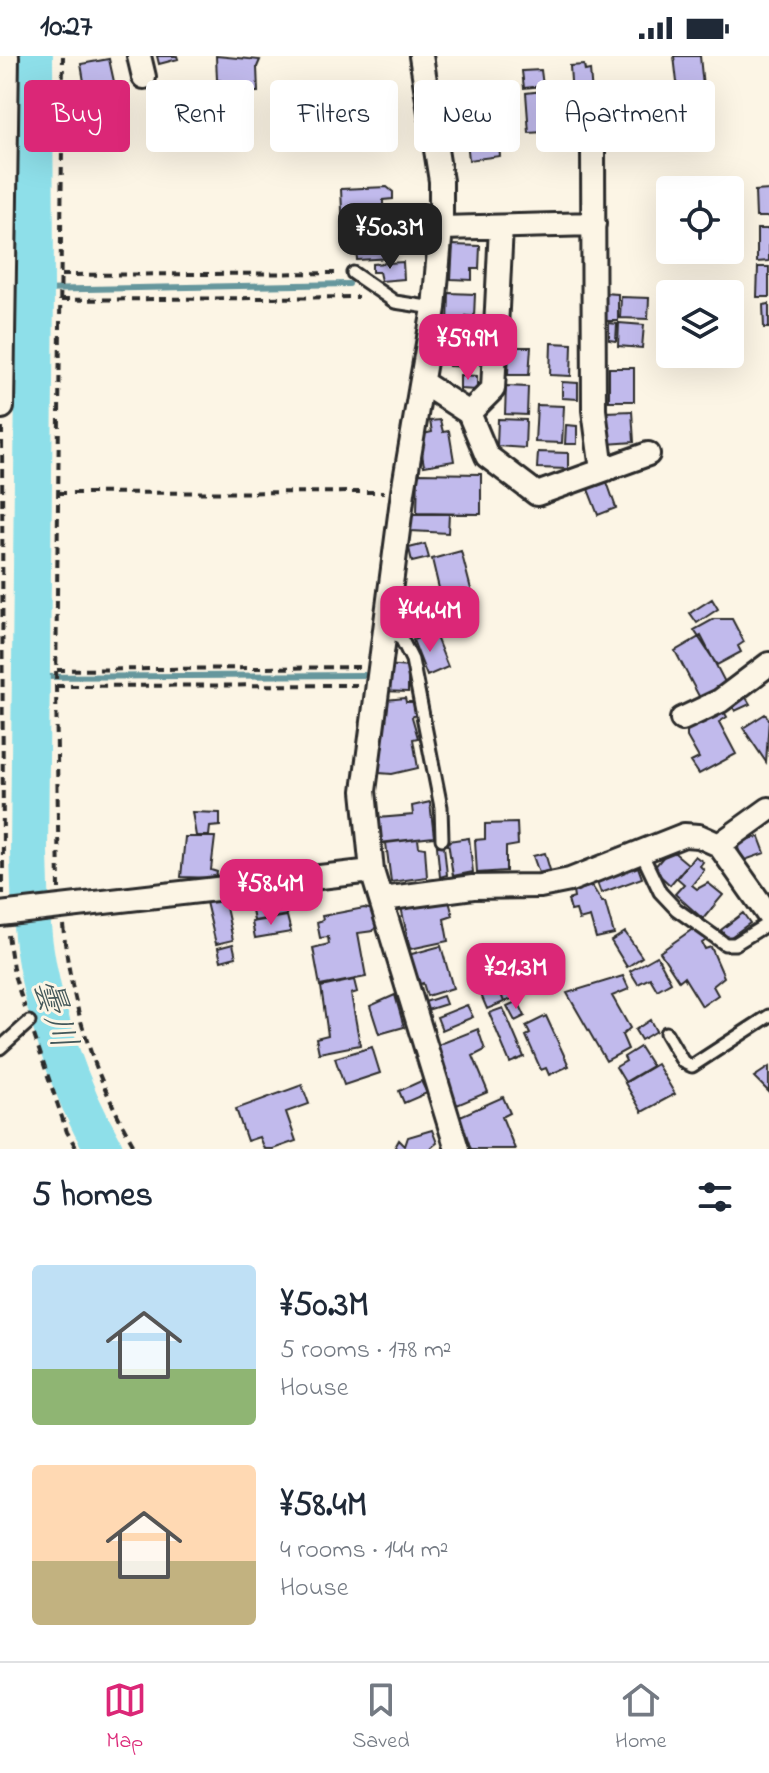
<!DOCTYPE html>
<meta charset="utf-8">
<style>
:root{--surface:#fff;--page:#f6f6f7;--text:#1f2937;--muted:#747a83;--line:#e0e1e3;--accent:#db2777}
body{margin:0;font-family:"Indie Flower","Klee One",sans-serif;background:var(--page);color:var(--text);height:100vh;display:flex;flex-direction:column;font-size:30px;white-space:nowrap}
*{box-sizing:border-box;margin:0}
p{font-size:26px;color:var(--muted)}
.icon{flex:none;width:44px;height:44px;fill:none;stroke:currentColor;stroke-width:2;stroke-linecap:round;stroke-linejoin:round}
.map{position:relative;height:1093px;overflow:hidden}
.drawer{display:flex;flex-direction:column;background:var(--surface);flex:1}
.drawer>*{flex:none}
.hud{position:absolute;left:24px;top:24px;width:722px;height:72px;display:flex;gap:16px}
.buttons{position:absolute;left:656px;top:120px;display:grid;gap:16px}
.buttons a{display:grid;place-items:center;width:88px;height:88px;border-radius:8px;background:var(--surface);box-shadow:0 8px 32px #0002;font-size:40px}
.price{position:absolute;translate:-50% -68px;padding:0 18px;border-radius:16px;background:var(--accent);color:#fff;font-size:26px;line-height:52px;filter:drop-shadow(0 2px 4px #0008)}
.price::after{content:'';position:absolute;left:50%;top:48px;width:24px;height:18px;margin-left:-12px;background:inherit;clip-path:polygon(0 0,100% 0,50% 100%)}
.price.on{background:#222;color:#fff}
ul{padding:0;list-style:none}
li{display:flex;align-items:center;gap:24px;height:200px;padding:0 32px}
li span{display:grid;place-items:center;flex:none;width:224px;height:160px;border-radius:8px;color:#555}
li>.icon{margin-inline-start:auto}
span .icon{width:96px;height:96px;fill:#fffc;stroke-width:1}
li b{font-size:34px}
h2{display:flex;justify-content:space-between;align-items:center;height:96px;padding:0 32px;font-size:34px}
.chip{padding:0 28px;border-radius:8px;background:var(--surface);box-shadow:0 8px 32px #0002;font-size:28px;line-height:72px}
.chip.on{background:var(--accent);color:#fff}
.status{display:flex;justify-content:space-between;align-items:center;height:56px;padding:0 40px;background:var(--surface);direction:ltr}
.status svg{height:22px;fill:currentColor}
.menu{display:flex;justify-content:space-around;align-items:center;height:112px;border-top:2px solid var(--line);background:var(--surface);font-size:22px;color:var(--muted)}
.menu a{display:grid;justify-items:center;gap:4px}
.menu .on{color:var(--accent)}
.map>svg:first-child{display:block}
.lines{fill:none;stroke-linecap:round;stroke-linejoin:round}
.stream{stroke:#66979d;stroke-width:6}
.river{stroke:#8edfe9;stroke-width:38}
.building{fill:#c1baec;stroke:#2b2b2b;stroke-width:2}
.lane-casing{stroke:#2b2b2b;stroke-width:17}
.street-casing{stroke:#2b2b2b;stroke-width:28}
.path{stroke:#2b2b2b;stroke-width:4;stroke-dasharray:8 6;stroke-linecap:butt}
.lane{stroke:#fcf5e5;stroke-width:11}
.street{stroke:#fcf5e5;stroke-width:22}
.labels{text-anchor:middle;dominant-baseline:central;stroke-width:6;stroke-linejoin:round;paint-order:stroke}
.water-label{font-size:36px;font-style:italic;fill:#44585a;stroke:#fcf5e5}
</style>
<div class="status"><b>10:27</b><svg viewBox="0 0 49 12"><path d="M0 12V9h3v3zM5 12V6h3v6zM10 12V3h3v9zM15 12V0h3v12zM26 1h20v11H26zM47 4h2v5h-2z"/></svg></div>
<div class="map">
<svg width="769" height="1093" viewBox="0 0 769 1093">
<rect width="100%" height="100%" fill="#fcf5e5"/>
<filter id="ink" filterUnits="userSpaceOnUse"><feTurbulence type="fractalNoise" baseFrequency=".0125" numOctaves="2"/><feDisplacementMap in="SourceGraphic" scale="16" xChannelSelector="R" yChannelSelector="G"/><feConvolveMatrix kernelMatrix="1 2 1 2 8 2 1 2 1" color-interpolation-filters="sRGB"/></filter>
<g filter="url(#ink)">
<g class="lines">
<path class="stream" d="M35 234 349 228
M31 621 364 619"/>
<path class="river" d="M34 0 35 234 29 796C30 827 30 859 34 889 44 958 69 1032 104 1093"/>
</g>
<path class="building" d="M157 0H177L178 3 159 8Z
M216 0 260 4 257 11 258 36H225L223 25 217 24Z
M674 0H700L704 41 679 44Z
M109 3 118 44 88 49 81 8Z
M584 9 585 15 590 14 592 39 572 41 570 10Z
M541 14 543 30 524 32 522 15Z
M552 34 554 41 559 42 558 75 529 77 526 37Z
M595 43 597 75 573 76 571 44Z
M628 46 631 90 603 92 600 48Z
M497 71 500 100 469 104 466 74Z
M387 131 393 136V143L383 144V150H389L392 202 357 204 355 175H343L341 133Z
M769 134V161H756L755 135Z
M757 173H769V205L757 206Z
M453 189 480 190 479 213H472V224L451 223Z
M403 206 404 223 381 225 379 216H372V208Z
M758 211H769V241H757Z
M449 237 475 238 474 261 466 260V270L448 269Z
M603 237 618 238V265H603Z
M621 241 649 242 648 263 620 262Z
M769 248V272H764L763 249Z
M609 267 617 268 616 285 609 284Z
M619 267 644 269 642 292 618 290Z
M451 274 475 275 473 311 449 310Z
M551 287 572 288 571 320 550 319Z
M509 291H531L529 319H508Z
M609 312H634V345H609Z
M460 319 477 320V334L460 333Z
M562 326 578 327V343L562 342Z
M506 330 528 331 527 359 505 358Z
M537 349 564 350 562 387 535 386Z
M632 355 634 386 607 388 605 356Z
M498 363 526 364 525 392 497 390Z
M440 364 443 376 449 375 454 405 424 410 419 379 432 376 430 365Z
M566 369 577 370V388H565Z
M538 396 568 397V413L537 412Z
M418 417 481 418V458L417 457Z
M607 426 616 452 598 459 588 433Z
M412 458H449L448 477 411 475Z
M425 488 429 502 412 506 409 492Z
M461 495 472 537 442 545 432 503Z
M712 543 718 553 697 567 690 557Z
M714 563H732L744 586 738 590 741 596 717 609 694 574Z
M434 576 448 611 427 620 413 584Z
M701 580 728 632 702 646 675 595Z
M386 609 408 611V636L382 635Z
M742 635 750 648 735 655 729 643Z
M405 642 406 646H414L417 658 412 661 418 682 413 683 418 712 392 718 379 717 386 644Z
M722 652 727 661 719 666 736 698 699 718 691 706 699 702 687 681V670Z
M765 658 769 663 766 706 743 672Z
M430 746 434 781 379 787 378 762 413 759 412 750Z
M192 756 220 757V770L210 771 209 780H196Z
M517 767 518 789 506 791V815L477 817 475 784 485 783V768Z
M185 781H215L211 814 217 816 216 822 181 821Z
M759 781 765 797 742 805 736 785Z
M469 782 473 816 453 820 448 785Z
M418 783 419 791 425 792 427 821 391 826 386 787Z
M437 790H444L447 819 440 821Z
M670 793 688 808 670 829 653 813Z
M545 797 550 814 539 817 533 800Z
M695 800 703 806 700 810 704 814 692 829 697 833 708 827 723 839 703 863 675 838 684 828 677 822Z
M635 803 642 822 601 837 594 818Z
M592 830 602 846H605L614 878 596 882 590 861 579 864 576 854 571 855 568 844 574 842 573 836Z
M283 841 287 859 254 865 251 848Z
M448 841 453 860 444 863 448 885 410 893 400 846Z
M224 842 233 884 216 888 206 846Z
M364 852 374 854 377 869 373 875 358 877 366 921 320 930 313 892 329 888 328 881 320 882 317 866 323 864 322 860Z
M743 857 750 867 728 883 721 874Z
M287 860 291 876 255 882 252 866Z
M697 870 711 881 702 887 705 893 711 891 724 921 713 930 718 939 702 950 684 921 679 925 660 896Z
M625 876 642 901 627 911 611 885Z
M233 888 236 901 221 905 218 892Z
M441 890 453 932 427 940 423 927 417 929 408 899Z
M516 897 522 910 527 908 532 935 504 946 489 907Z
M657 900 671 926 657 934 650 922 638 928 630 915Z
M623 920 629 933 612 940 630 972 622 979 628 993 606 1005 567 937Z
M354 924 357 936 351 938 360 989 319 997 316 982 328 979 321 931Z
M497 927 504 946 487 953 479 934Z
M395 939 404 971 379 978 370 950Z
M443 940 446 948 424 955 422 947Z
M518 945 525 960 515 965 507 950Z
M467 949 473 961 442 974 437 961Z
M503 952 524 1001 510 1007 489 957Z
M546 960 569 1010 549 1019 546 1012 541 1014 526 980 530 978 526 970Z
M650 964 656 975 641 984 635 974Z
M478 973 485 994 473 1000 488 1036 457 1049 435 990Z
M372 991 380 1017 344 1029 335 1002Z
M640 991 652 1010 625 1026 616 1011 626 1005 624 1001Z
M657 1008 675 1038 642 1056 625 1027Z
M769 1011V1036L754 1021Z
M421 1025 427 1037 404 1047 399 1035Z
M302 1029 309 1048 286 1056 296 1085 273 1093H264L259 1081 247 1085 236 1053Z
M503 1041 510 1057 502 1061 515 1093H471L458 1061Z
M432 1074 437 1087 429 1093H394L399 1084 405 1090 408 1081Z"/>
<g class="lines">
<defs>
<path id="lane" d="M353 217 395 246 434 252
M385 570 401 582 412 604 441 751 442 783
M641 796 660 836 676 853 725 888H735L769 867
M666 977 683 1006 692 1010 769 960
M0 992 29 966"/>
<path id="street" d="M139 0 144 21
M421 0 441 125V172L434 252 403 436 364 735 372 815 457 1093
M593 95 594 354 602 414
M441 172 594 168
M423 327 469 357 487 400 537 438 648 398
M2 351 7 0
M469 357 493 333 501 171
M682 663 720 645 769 608
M719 789 769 860
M383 843 473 831 540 830 570 824 684 779 699 780 719 789 769 753
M0 858 372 815"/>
</defs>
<use href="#lane" class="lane-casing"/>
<use href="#street" class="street-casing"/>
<path class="path" d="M61 219 339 217
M61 244 358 241
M2 371 3 838
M58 437 384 436
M57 614 360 611
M56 630 357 629
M59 833 56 630 63 0
M63 869C71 950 95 1023 136 1093
M8 879 14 919 25 952
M34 979 67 1076 77 1093"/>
<use href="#lane" class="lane"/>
<use href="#street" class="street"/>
</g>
</g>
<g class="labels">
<g class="water-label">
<text transform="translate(53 958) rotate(73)">曇川</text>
</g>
</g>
</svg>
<div class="buttons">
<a><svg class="icon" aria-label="locate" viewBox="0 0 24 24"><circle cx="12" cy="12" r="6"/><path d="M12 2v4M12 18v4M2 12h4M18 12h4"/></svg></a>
<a><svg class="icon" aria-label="layers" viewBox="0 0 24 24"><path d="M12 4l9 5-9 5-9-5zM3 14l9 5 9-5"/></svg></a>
</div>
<b class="price on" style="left:390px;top:215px">¥50.3M</b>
<b class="price" style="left:468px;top:326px">¥59.9M</b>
<b class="price" style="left:430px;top:598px">¥44.4M</b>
<b class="price" style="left:271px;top:871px">¥58.4M</b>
<b class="price" style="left:516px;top:955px">¥21.3M</b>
<div class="hud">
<a class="chip on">Buy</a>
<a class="chip">Rent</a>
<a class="chip">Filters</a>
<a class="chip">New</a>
<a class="chip">Apartment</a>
</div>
</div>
<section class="drawer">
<h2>5 homes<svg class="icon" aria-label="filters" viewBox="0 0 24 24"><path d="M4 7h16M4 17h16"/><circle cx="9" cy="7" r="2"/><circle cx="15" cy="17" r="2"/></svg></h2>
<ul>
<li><span style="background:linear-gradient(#bfe0f5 65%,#8fb573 0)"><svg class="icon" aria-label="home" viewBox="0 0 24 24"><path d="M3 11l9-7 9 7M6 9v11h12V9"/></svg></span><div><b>¥50.3M</b><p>5 rooms · 178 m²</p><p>House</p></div></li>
<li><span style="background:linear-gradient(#ffd9b3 60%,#c2b280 0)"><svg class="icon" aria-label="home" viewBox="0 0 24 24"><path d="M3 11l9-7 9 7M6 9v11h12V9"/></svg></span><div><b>¥58.4M</b><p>4 rooms · 144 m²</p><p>House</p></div></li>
</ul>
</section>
<nav class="menu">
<a class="on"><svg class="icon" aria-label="map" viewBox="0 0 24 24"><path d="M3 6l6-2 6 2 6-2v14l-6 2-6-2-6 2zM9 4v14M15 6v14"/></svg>Map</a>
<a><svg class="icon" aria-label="saved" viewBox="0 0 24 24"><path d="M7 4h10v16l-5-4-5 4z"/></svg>Saved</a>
<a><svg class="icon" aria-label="home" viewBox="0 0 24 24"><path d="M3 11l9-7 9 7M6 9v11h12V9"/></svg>Home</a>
</nav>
